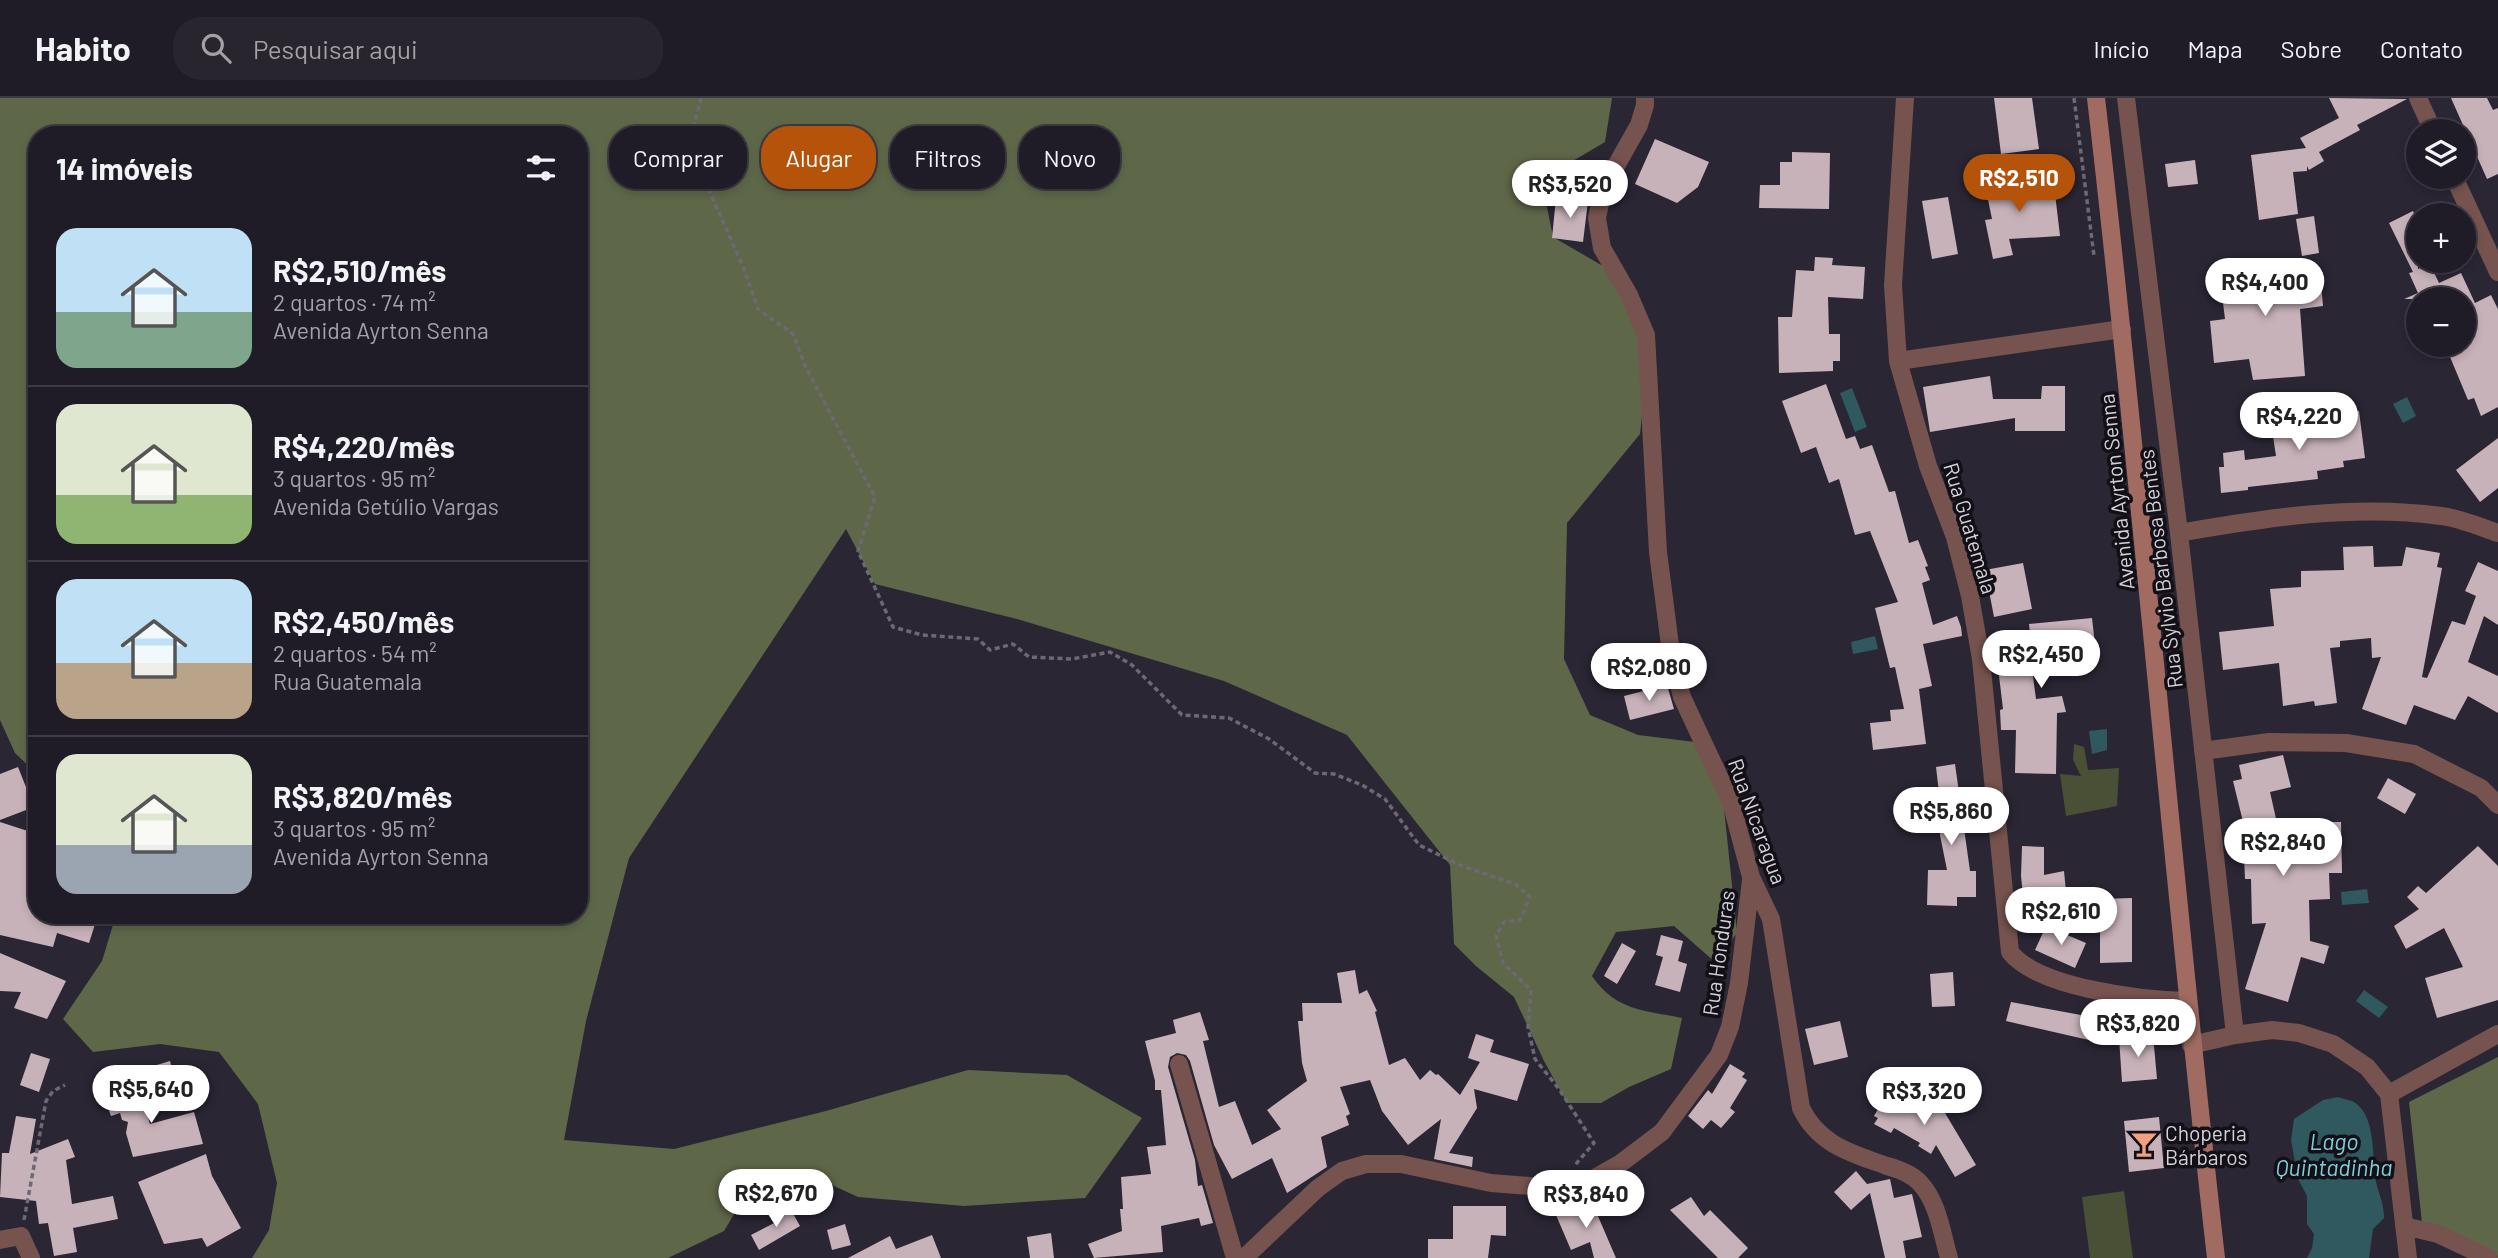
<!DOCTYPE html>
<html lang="pt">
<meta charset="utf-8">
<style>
:root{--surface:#201c27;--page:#28252f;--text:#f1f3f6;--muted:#a2a1a7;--line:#3d3a44;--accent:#b45309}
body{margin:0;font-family:Barlow,sans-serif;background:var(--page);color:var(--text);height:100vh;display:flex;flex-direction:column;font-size:26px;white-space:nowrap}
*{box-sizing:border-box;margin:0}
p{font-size:23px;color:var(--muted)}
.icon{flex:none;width:38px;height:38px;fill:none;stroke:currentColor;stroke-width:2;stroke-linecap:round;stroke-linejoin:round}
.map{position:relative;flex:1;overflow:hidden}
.sheet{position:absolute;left:28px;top:28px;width:560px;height:798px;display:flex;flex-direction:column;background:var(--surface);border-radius:28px;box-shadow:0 4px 10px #0003,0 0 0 2px var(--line)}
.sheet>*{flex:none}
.hud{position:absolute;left:609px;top:28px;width:665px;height:63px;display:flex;gap:14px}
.controls{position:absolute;left:2406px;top:21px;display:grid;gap:14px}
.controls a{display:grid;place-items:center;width:70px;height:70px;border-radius:50%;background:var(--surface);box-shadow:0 4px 10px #0003,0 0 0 2px var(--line);font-size:35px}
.price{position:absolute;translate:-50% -60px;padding:0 16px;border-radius:24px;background:#fff;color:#222;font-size:23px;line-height:46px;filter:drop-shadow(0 2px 4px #0008)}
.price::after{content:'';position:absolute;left:50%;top:42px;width:21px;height:16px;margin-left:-10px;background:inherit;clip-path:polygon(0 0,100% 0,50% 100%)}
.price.on{background:var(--accent);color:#fff}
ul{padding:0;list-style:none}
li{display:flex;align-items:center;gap:21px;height:175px;padding:0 28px}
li+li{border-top:2px solid var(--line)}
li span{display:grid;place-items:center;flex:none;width:196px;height:140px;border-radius:21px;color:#555}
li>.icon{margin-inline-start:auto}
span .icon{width:84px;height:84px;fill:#fffc;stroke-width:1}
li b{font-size:30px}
h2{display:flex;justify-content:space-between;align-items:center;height:84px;padding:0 28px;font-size:30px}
.chip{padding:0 24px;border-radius:28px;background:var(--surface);box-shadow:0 4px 10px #0003,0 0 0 2px var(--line);font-size:24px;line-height:63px}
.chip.on{background:var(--accent);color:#fff}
header{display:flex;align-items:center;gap:42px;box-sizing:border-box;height:98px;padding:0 35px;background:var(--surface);border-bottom:2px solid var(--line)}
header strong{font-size:33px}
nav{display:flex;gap:38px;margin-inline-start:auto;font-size:24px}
.search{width:490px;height:63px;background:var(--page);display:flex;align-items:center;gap:18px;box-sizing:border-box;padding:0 24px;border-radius:28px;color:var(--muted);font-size:26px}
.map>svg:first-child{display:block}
.green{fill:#495036}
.forest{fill:#5f6749}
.water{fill:#30585f}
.building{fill:#c8b2ba}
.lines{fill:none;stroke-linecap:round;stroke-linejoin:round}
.path{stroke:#6c6975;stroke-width:3.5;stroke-dasharray:5 3.5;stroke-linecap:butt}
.street{stroke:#76534e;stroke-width:18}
.secondary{stroke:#a26b62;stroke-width:18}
.labels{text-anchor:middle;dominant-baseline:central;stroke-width:7;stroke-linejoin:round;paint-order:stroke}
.street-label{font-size:21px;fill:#d3d1da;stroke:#121016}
.poi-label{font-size:21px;fill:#d3d1da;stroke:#121016;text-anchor:start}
.water-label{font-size:23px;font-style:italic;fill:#82cdda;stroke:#121016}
</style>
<header>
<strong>Habito</strong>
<div class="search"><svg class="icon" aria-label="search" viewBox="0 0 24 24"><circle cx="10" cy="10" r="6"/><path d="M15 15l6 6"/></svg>Pesquisar aqui</div>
<nav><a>Início</a><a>Mapa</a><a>Sobre</a><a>Contato</a></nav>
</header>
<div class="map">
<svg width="2498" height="1160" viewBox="0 0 2498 1160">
<rect width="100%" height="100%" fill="#2a2634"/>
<path class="green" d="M2074 646 2084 649 2088 672 2119 670 2117 708 2066 718 2060 676 2081 678 2073 662Z
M2124 1093 2133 1160H2090L2082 1099Z"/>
<path class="forest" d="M0 0H1612L1605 44 1561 70 1545 99 1553 139 1615 175 1649 253 1640 336 1567 425 1564 561 1590 617 1638 637 1695 644 1723 701 1737 835 1715 864 1674 828 1616 834 1592 878C1616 913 1644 912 1682 920L1671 971 1629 989 1601 1005H1567L1544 963 1514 899 1476 868 1454 846 1450 767 1347 637 1224 583 1017 521 875 486 846 431 629 760 586 923 564 1042 674 1051 826 1013 968 972 1067 977 1142 1020 1085 1100 964 1108 858 1099 799 1072 743 1101 724 1133 668 1160H252L269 1132 277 1085 258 1006 219 954 160 946 93 954 63 921 102 863 116 817H579V37H37V676L15 655 0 622Z
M2498 959V1158L2422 1125 2409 1004Z"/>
<path class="water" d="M1852 290 1867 329 1855 334 1840 295Z
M2407 299 2416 318 2403 325 2393 306Z
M1875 538 1878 551 1853 556 1851 544Z
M2107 631V652L2092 656 2089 633Z
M2367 791 2369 805 2342 807 2341 794Z
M2364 892 2388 909 2379 920 2356 903Z
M2338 999C2343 1001 2350 1002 2354 1004 2378 1019 2371 1065 2377 1088 2380 1099 2384 1107 2384 1120L2373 1131 2369 1160H2307L2312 1150 2314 1136 2307 1126V1098L2298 1081 2291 1042 2294 1021 2323 1002Z"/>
<path class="building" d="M1994 0H2032L2039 51 2001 56Z
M2329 0 2407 1 2357 27 2360 32 2319 54 2324 63 2309 72 2307 68V73L2293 74 2298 116 2259 122 2251 57 2306 50 2300 40 2339 20Z
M2451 0H2487L2493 12 2498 10V76L2487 81Z
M1655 41 1709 64 1698 89 1677 105 1635 86Z
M1792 54 1830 55 1829 111 1759 110 1760 87H1780V64H1792Z
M2195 62 2198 86 2168 89 2165 66Z
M1984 82H2021V91L2054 87 2060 138 2009 141 2013 157 1993 161 1985 122 1992 121Z
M1948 99 1958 156 1932 161 1922 103Z
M1556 100 1588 103 1583 144 1552 140Z
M2413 113 2418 124V171L2430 166 2439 185 2461 175 2475 205 2491 197 2498 211V309L2481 318 2474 300 2468 302 2445 247H2464V201H2404L2418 195 2409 175 2413 174 2389 125Z
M2314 118 2319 155 2302 158 2296 121Z
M1815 159 1833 160 1832 167 1865 169 1863 201 1828 199 1829 236H1840V263H1833V273L1779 275 1778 219H1792L1796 172 1814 173Z
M2306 161 2309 186 2321 185 2323 208 2300 211 2305 278 2253 282 2249 261 2214 265 2210 223 2225 221 2219 172Z
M1990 278 1993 301H2041L2042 288H2065V333H2015V320L1930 334 1923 289Z
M1826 286 1846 341 1855 338 1860 351 1872 347 1889 394 1895 393 1909 445 1918 442 1928 468 1925 469 1930 482 1922 485 1933 527 1957 518 1961 529 1962 538 1923 546 1932 588 1919 591 1926 646 1873 652 1870 625 1891 623 1890 612 1904 611 1895 569 1890 570 1875 510 1898 504 1870 433 1855 437 1839 381 1829 385 1816 349 1801 355 1782 303Z
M2332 296 2335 317 2359 313 2365 360 2343 363 2344 369 2317 373 2318 381 2248 389V392L2221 395 2219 369H2224L2223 355 2244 352 2245 362 2276 358 2273 338 2317 332 2313 298Z
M2498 340V390L2480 404 2456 372Z
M2373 448 2374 469 2402 468 2406 449 2440 455 2437 469 2442 470 2422 579 2427 580 2452 523 2465 527 2476 498 2465 493 2478 464 2498 473V527L2484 518 2468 564 2498 578V615L2468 598 2455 622 2414 607 2406 627 2362 611 2381 559 2372 560 2371 540 2340 543V549L2330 550 2337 605 2315 608 2314 603 2283 608 2279 565 2223 572 2219 534 2274 528 2270 491 2301 489V473L2344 472 2343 449Z
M2023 465 2032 511 1994 519 1985 472Z
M2092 520 2097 564 2032 571 2036 601 2062 598 2066 614 2057 615 2056 676 2015 675 2016 632H2001L2000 612 2003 611 1997 561H2018L2019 556 2032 555 2029 526Z
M1667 587 1674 611 1630 622 1624 598Z
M2283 657 2291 689 2270 694 2279 734 2315 733V724H2341L2342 775H2329L2330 801 2309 802 2310 843 2329 848 2324 866 2301 859 2288 904 2245 891 2266 825 2252 826 2251 781H2245L2244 758H2241V740H2247L2233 683 2242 681 2239 667Z
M1955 666 1970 773H1976V799H1957V808L1927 807 1928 772H1947L1940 737V730L1943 729 1936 669Z
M18 669 34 709 0 722V676Z
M2388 680 2416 696 2405 716 2377 700Z
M0 724 37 736V745L29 768 37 771V817H98L89 845 57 835 53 849 0 837Z
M2022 748 2044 749V777L2064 773 2067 804 2024 808 2021 778Z
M2478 748 2498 768V902L2437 920 2425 880 2463 869 2444 830 2406 851 2394 828 2419 811 2407 799 2418 788 2426 795Z
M2132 800V864L2100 865V801Z
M2046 828 2086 845 2075 870 2035 852Z
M1661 837 1683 843 1678 863 1687 866 1680 894 1655 887 1663 859 1656 857Z
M1622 845 1636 853 1617 886 1604 878Z
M0 855 66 883 47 921 14 910 21 894 0 893Z
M1355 872 1359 896 1367 892 1377 913 1375 914 1389 967 1405 960 1420 982 1430 972 1436 977 1438 976 1460 997 1480 964 1468 960 1476 936 1494 942 1490 954 1529 966 1517 1003 1474 991 1477 1010 1449 1055 1473 1059 1472 1069 1434 1061 1441 1021 1408 1047 1382 1013 1370 982 1340 989 1350 1016 1346 1018 1349 1027 1321 1039 1327 1069 1287 1095 1272 1060 1232 1081 1214 1047 1190 963 1186 957 1177 955 1170 959 1168 969 1195 1062 1198 1088 1202 1087 1213 1125 1201 1128 1199 1120 1161 1128 1163 1154 1094 1160 1088 1146 1122 1133 1120 1111H1123L1121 1079 1151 1076 1147 1049 1166 1047 1161 992H1155V983L1145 943 1176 935 1173 922 1200 914 1209 942 1203 943 1219 1009 1235 1003 1252 1047 1281 1031 1267 1012 1307 983 1302 965 1298 923H1303L1302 905H1342L1337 875Z
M1953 874 1955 908 1932 909 1930 876Z
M2011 904 2108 922 2102 945 2006 923Z
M1840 923 1848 959 1814 967 1805 931Z
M2153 937 2157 981 2122 984 2119 940Z
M31 955 50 961 39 994 20 987Z
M170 963 176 986 156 992 150 969Z
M1730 966 1745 975 1742 979 1747 982 1730 1010 1735 1014 1721 1030 1711 1022 1703 1031 1688 1018 1708 992 1712 996Z
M137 984 150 1026 194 1014 203 1046 133 1059 126 1035 128 1024 122 1022 120 1015 111 1018 105 1002 112 999 110 992Z
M1893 985 1945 1015 1976 1067 1955 1079 1936 1047 1931 1056 1918 1048 1920 1045 1894 1030 1891 1035 1874 1026 1878 1020 1874 1018Z
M16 1018 36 1021 30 1056 68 1041 75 1059 66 1062 72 1106 113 1098 118 1121 73 1130 77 1154 54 1158 48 1125 39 1126 36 1103 0 1099 2 1055H9Z
M2159 1019 2164 1070 2129 1074 2124 1023Z
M206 1056 212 1078 241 1130 207 1149 202 1140 164 1146 138 1084Z
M1856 1073 1867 1086 1890 1081 1894 1100 1912 1096 1922 1139 1903 1143 1906 1160H1885L1870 1095 1851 1112 1834 1094Z
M1691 1099 1704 1118 1710 1112 1748 1150 1738 1160H1718L1670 1112Z
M1591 1102 1616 1160H1594L1590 1144 1571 1152 1556 1117Z
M1453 1108H1506V1138L1491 1137 1488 1160H1428V1141H1453Z
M790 1110 800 1128 759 1152 751 1137 774 1125 771 1121Z
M845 1126 851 1147 832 1152 827 1132Z
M1051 1135 1054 1160H1030L1027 1139Z
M932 1137 941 1160H848L890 1138 896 1151Z"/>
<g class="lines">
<path class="path" d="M701 0 694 27 705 83 744 171 758 211 793 236 806 270 875 399 858 453 893 529 922 537 978 541 990 552 1013 546 1029 559 1072 561 1110 554 1132 567 1182 617 1229 620 1269 641 1315 675 1334 676 1362 687 1385 701 1419 747 1462 768 1515 786 1530 799 1520 822 1504 824 1496 838 1503 865 1531 892 1528 929 1535 961 1559 991 1594 1045 1575 1067
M2074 0 2094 158
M24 1122 46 1003 53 993 65 987"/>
<path class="street" d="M1645 0V7L1639 27 1603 91 1597 120 1602 150 1629 197 1646 237 1658 454 1671 555 1682 599 1731 704 1751 779 1771 821 1801 1010C1819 1047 1851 1055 1887 1068 1898 1071 1912 1076 1920 1085 1938 1104 1942 1136 1949 1160
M1905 0 1893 187 1898 263 1928 368 1955 439 1970 498 1981 561 2010 854C2038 890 2142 902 2187 903
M2126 0 2179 435 2235 937
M2418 0 2433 33
M2454 79 2498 174
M1898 263 2122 231
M2179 435C2265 420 2353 406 2441 418 2460 420 2480 429 2498 435
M2203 653 2269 644 2346 645 2414 656 2481 690 2498 707
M2191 947 2235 937 2272 932 2299 935 2333 946 2367 969 2389 996 2408 1160
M1179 966 1235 1160
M2389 996 2498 936
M2404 1128 2438 1136 2489 1160
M0 1142 21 1138 31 1160
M1244 1160 1318 1090 1342 1073 1366 1066H1401L1491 1085 1556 1090 1591 1082 1621 1065 1662 1034 1719 957 1730 929 1739 885 1751 782"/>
<path class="secondary" d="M2096 0C2141 386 2172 774 2216 1160"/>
</g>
<defs>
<symbol id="bar-bare" viewBox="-9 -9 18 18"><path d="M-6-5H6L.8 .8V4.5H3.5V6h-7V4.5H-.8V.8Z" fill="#f2a080" stroke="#121016" stroke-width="2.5" paint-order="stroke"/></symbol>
</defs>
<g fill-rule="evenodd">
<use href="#bar-bare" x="2125" y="1027" width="38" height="38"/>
</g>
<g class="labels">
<g class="street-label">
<text transform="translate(2116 394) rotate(-96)">Avenida Ayrton Senna</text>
<text transform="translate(1971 430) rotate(73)">Rua Guatemala</text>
<text transform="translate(2160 471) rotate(-97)">Rua Sylvio Barbosa Bentes</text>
<text transform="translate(1758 723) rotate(70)">Rua Nicaragua</text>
<text transform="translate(1718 855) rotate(-82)">Rua Honduras</text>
</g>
<g class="poi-label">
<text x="2165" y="1034">Choperia<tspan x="2165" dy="24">Bárbaros</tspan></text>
</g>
<g class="water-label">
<text x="2334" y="1043">Lago<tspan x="2334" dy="26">Quintadinha</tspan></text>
</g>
</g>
</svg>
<div class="controls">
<a><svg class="icon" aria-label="layers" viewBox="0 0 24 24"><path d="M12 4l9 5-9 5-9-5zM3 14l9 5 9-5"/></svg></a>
<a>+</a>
<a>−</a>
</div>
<b class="price on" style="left:2019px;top:116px">R$2,510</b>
<b class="price" style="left:1570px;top:122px">R$3,520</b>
<b class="price" style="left:2265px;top:220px">R$4,400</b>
<b class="price" style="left:2299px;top:354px">R$4,220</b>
<b class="price" style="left:2041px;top:592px">R$2,450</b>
<b class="price" style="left:1649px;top:605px">R$2,080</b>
<b class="price" style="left:1951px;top:749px">R$5,860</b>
<b class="price" style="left:2283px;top:780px">R$2,840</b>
<b class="price" style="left:2061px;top:849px">R$2,610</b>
<b class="price" style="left:2138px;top:961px">R$3,820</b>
<b class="price" style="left:151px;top:1027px">R$5,640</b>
<b class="price" style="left:1924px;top:1029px">R$3,320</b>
<b class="price" style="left:776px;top:1131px">R$2,670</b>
<b class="price" style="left:1586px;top:1132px">R$3,840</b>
<div class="hud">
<a class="chip">Comprar</a>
<a class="chip on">Alugar</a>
<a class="chip">Filtros</a>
<a class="chip">Novo</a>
</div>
<section class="sheet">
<h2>14 imóveis<svg class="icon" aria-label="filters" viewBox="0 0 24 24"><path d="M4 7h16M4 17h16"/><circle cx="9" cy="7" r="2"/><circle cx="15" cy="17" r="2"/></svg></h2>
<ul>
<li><span style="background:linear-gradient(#bfe0f5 60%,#7fa58c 0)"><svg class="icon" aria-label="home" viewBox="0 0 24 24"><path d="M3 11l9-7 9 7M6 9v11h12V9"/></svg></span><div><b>R$2,510/mês</b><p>2 quartos · 74 m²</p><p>Avenida Ayrton Senna</p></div></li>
<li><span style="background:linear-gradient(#dfe7d0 65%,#8fb573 0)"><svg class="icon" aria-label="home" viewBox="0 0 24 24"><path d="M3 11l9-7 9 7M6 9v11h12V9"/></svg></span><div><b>R$4,220/mês</b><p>3 quartos · 95 m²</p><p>Avenida Getúlio Vargas</p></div></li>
<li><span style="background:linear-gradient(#bfe0f5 60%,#b9a48a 0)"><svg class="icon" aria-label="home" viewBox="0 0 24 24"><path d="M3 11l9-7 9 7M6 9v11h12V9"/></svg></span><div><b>R$2,450/mês</b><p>2 quartos · 54 m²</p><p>Rua Guatemala</p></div></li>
<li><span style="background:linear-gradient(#dfe7d0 65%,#9aa5b1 0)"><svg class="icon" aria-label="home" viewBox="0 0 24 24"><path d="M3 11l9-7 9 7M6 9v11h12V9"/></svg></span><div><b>R$3,820/mês</b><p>3 quartos · 95 m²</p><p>Avenida Ayrton Senna</p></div></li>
</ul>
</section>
</div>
